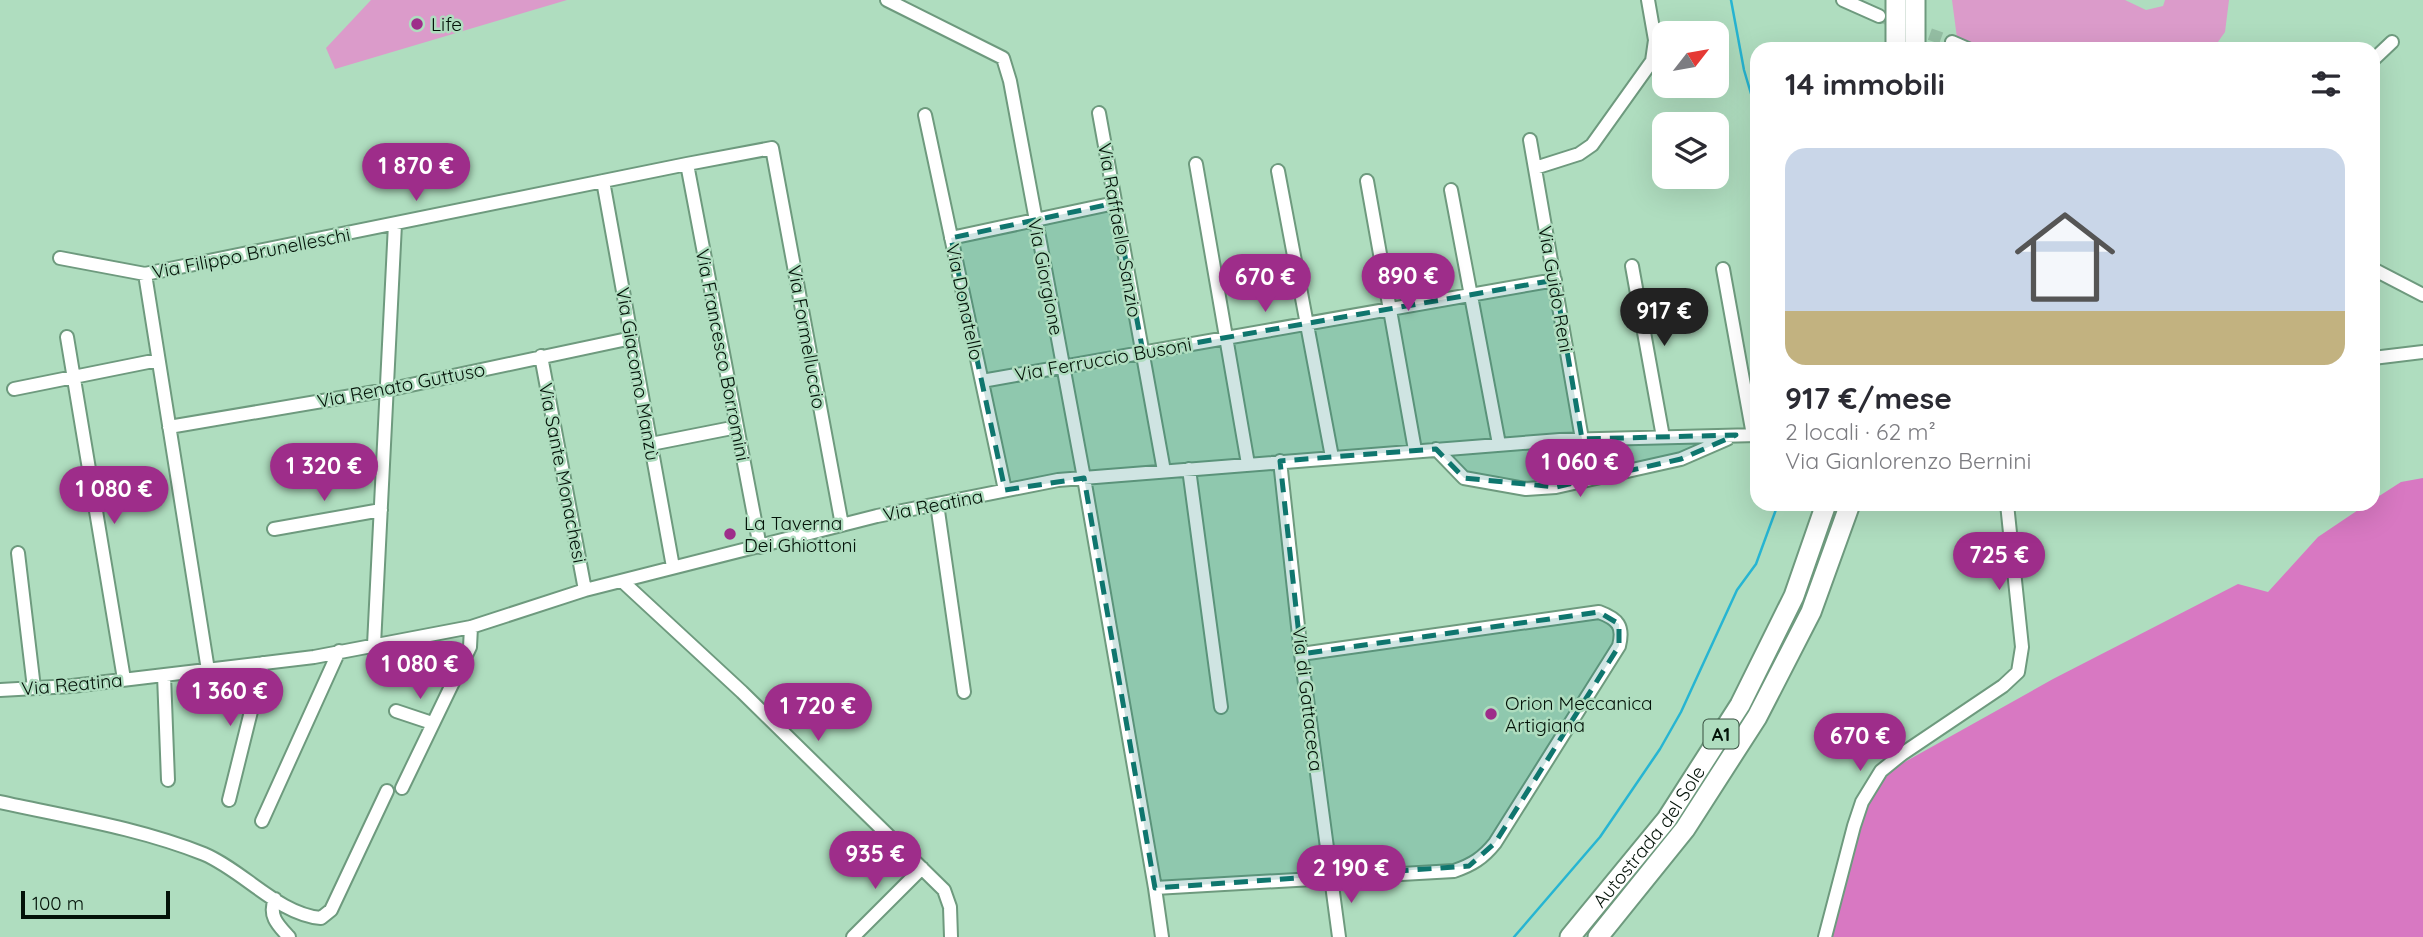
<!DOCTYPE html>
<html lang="it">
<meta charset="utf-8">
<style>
:root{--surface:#fff;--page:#f2f2f3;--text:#2b2b33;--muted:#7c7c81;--accent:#9e2d8a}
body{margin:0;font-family:Quicksand,sans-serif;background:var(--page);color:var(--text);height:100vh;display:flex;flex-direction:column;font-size:26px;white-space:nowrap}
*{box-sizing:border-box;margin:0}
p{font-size:23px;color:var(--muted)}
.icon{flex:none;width:38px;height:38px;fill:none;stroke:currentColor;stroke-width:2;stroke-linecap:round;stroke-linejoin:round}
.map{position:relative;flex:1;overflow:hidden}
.panel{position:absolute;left:1750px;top:42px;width:630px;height:469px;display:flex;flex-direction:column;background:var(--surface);border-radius:21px;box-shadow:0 7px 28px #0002}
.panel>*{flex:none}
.needle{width:46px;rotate:59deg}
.buttons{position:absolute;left:1652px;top:21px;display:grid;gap:14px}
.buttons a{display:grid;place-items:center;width:77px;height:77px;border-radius:14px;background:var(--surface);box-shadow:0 7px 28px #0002;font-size:35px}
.scale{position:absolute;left:21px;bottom:18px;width:149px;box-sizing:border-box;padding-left:7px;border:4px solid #031208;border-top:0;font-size:19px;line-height:24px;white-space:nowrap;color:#031208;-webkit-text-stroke:5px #afddbf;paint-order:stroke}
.price{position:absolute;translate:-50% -60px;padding:0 16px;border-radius:24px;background:var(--accent);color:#fff;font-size:23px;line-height:46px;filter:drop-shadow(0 2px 4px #0008)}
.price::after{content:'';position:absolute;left:50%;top:42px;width:21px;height:16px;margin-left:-10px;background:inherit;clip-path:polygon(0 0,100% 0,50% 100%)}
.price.active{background:#222;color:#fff}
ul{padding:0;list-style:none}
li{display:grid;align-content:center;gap:14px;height:371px;padding:0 35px}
li span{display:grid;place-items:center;height:217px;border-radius:21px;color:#555}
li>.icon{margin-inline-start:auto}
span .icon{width:126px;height:126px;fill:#fffc;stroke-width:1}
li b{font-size:30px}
h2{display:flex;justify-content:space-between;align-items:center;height:84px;padding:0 35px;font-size:30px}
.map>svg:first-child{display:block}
.green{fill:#db9bca}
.forest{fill:#d878c2}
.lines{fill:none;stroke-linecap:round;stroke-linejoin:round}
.stream{stroke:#27b5d2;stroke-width:2.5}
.minor-tunnel{stroke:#95bfa4;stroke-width:12;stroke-dasharray:12 6;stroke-linecap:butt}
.minor-casing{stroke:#6e9a7e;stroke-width:16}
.highway-casing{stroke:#6e9a7e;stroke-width:23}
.minor{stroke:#fff;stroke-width:12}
.highway{stroke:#fff;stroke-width:19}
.marked{fill:#0f766e;fill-opacity:0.2;stroke:#0f766e;stroke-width:5;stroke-dasharray:14 9;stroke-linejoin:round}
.poi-dot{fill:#9e2d8a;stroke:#afddbf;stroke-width:2.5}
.labels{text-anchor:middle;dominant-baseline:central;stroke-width:5;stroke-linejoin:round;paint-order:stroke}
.shield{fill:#afddbf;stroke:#374f3f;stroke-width:2}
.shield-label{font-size:18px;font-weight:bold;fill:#031208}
.poi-label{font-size:19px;fill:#031208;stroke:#afddbf;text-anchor:start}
.street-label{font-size:19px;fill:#031208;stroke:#afddbf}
</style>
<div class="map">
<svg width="2423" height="937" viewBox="0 0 2423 937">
<rect width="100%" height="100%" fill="#afddbf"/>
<path class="green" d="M371 0H567L335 69 326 48Z
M1952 0H2125L2146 10 2163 6 2165 0H2229L2225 32 2213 49H1986L1957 38Z"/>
<path class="forest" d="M2423 478V937H1829L1865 801 1885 773 2053 679 2238 584 2268 592 2318 537 2367 504H2373V500L2401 482Z"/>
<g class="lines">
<path class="stream" d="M1731 0 1744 70 1757 114
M1514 937 1600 837 1660 749 1681 712 1737 590 1756 564 1778 504"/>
<path class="minor-tunnel" d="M1879 16 1952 42"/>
<defs>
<path id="minor" d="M887 0 1003 58 1010 81 1084 478 1155 888 1454 871C1472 865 1483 858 1495 843L1619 646C1624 626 1618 619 1599 612L1301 654
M1843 0 1879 16
M1952 42 1968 49
M2373 60 2392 42
M1099 113 1164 471
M925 115 1005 490
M1530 140 1582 439
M687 164 760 547
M1196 164 1248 464
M1535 168 1579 154 1592 145 1652 61 1655 40 1648 0
M1278 171 1332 457
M603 181 673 567
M1367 181 1415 450
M1451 190 1499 444
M951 238 1115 203
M60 258 145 274 687 164 772 148 842 525
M1632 266 1663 437
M1723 269 1753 435
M2373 269 2423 295
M145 274 208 670
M67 337 124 679
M541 356 585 590
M2373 358 2423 352
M982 381 1555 280
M14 389 158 360
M169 427 387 390 632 338
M651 444 737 427
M1436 449 1464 478 1526 489 1556 487 1681 459 1727 439
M1280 461 1301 654 1339 937
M1189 469 1221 707
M937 504 964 692
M274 529 381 510
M18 553 34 688
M622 581 742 692 944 890 950 907 951 937
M374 645 395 224
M164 675 168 780
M0 690 72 686 314 657 471 627 585 590 877 516 1058 480 1560 440 1757 435
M396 711 432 723
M402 788 470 647 471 627
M229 800 263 663
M0 802C68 817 139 828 204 854 244 871 278 914 321 918L331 910 387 791
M262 821 339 651
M1155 888 1162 937
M275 899C268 916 278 925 289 937
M853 937 922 868
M1825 937 1854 826 1862 802 1881 771 1902 754 2003 686 2018 672 2022 647 2007 504"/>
<g id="highway">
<path d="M1896 49V0"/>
<path d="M1915 49V0"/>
<path id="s1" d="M1570 937 1667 819 1740 705 1794 596 1826 504"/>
<path d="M1598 937 1685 829 1757 717 1811 612 1850 504"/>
</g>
</defs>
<use href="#minor" class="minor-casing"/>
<use href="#highway" class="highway-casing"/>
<use href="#minor" class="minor"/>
<use href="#highway" class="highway"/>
</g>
<path class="marked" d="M1115 203 1143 352 1555 280 1582 439 1736 435 1681 459 1556 487 1464 478 1436 449 1280 461 1301 654 1599 612 1619 624V646L1495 843 1469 866 1155 888 1084 478 1005 490 951 238Z"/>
<g class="poi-dot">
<circle cx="417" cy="24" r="7"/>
<circle cx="730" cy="534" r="7"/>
<circle cx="1491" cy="714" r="7"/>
</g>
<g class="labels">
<rect class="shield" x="1703.5" y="719.5" width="35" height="29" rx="5"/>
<g class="shield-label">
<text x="1721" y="734">A1</text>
</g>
<g class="poi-label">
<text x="431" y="24">Life</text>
<text x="744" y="523">La Taverna<tspan x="744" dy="22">Dei Ghiottoni</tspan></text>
<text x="1505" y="703">Orion Meccanica<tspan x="1505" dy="22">Artigiana</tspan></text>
</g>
<g class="street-label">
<text transform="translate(1120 230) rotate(80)">Via Raffaello Sanzio</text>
<text transform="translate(251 253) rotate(-11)">Via Filippo Brunelleschi</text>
<text transform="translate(1046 277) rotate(79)">Via Giorgione</text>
<text transform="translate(1556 289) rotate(80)">Via Guido Reni</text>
<text transform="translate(965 302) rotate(78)">Via Donatello</text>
<text transform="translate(807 337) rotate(80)">Via Formelluccio</text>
<text transform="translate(723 355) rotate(79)">Via Francesco Borromini</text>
<text transform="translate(1103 359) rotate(-10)">Via Ferruccio Busoni</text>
<text transform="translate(638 374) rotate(80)">Via Giacomo Manzù</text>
<text transform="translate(401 385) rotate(-11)">Via Renato Guttuso</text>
<text transform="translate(563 473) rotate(79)">Via Sante Monachesi</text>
<text transform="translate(933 505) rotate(-11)">Via Reatina</text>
<text transform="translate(72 684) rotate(-5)">Via Reatina</text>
<text transform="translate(1308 699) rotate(83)">Via di Gattaceca</text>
<text stroke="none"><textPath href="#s1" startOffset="128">Autostrada del Sole</textPath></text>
</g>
</g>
</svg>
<div class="buttons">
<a><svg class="needle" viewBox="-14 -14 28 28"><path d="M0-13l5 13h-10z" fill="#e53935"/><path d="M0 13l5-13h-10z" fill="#7c7c81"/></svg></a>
<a><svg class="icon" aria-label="layers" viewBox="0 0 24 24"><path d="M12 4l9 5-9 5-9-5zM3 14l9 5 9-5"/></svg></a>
</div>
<div class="scale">100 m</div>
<b class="price" style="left:416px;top:203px">1 870 €</b>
<b class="price" style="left:1408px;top:313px">890 €</b>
<b class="price" style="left:1265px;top:314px">670 €</b>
<b class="price active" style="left:1664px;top:348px">917 €</b>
<b class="price" style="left:1580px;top:499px">1 060 €</b>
<b class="price" style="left:324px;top:503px">1 320 €</b>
<b class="price" style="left:114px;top:526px">1 080 €</b>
<b class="price" style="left:1999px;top:592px">725 €</b>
<b class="price" style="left:420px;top:701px">1 080 €</b>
<b class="price" style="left:230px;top:728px">1 360 €</b>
<b class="price" style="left:818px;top:743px">1 720 €</b>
<b class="price" style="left:1860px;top:773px">670 €</b>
<b class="price" style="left:875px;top:891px">935 €</b>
<b class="price" style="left:1351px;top:905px">2 190 €</b>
<section class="panel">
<h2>14 immobili<svg class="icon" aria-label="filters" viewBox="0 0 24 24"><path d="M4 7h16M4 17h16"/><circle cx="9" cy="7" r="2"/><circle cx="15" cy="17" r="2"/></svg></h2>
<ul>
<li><span style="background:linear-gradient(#c9d6e8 75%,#c2b280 0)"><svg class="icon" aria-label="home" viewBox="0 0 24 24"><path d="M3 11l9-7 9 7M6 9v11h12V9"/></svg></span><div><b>917 €/mese</b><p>2 locali · 62 m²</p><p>Via Gianlorenzo Bernini</p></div></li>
</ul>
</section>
</div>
